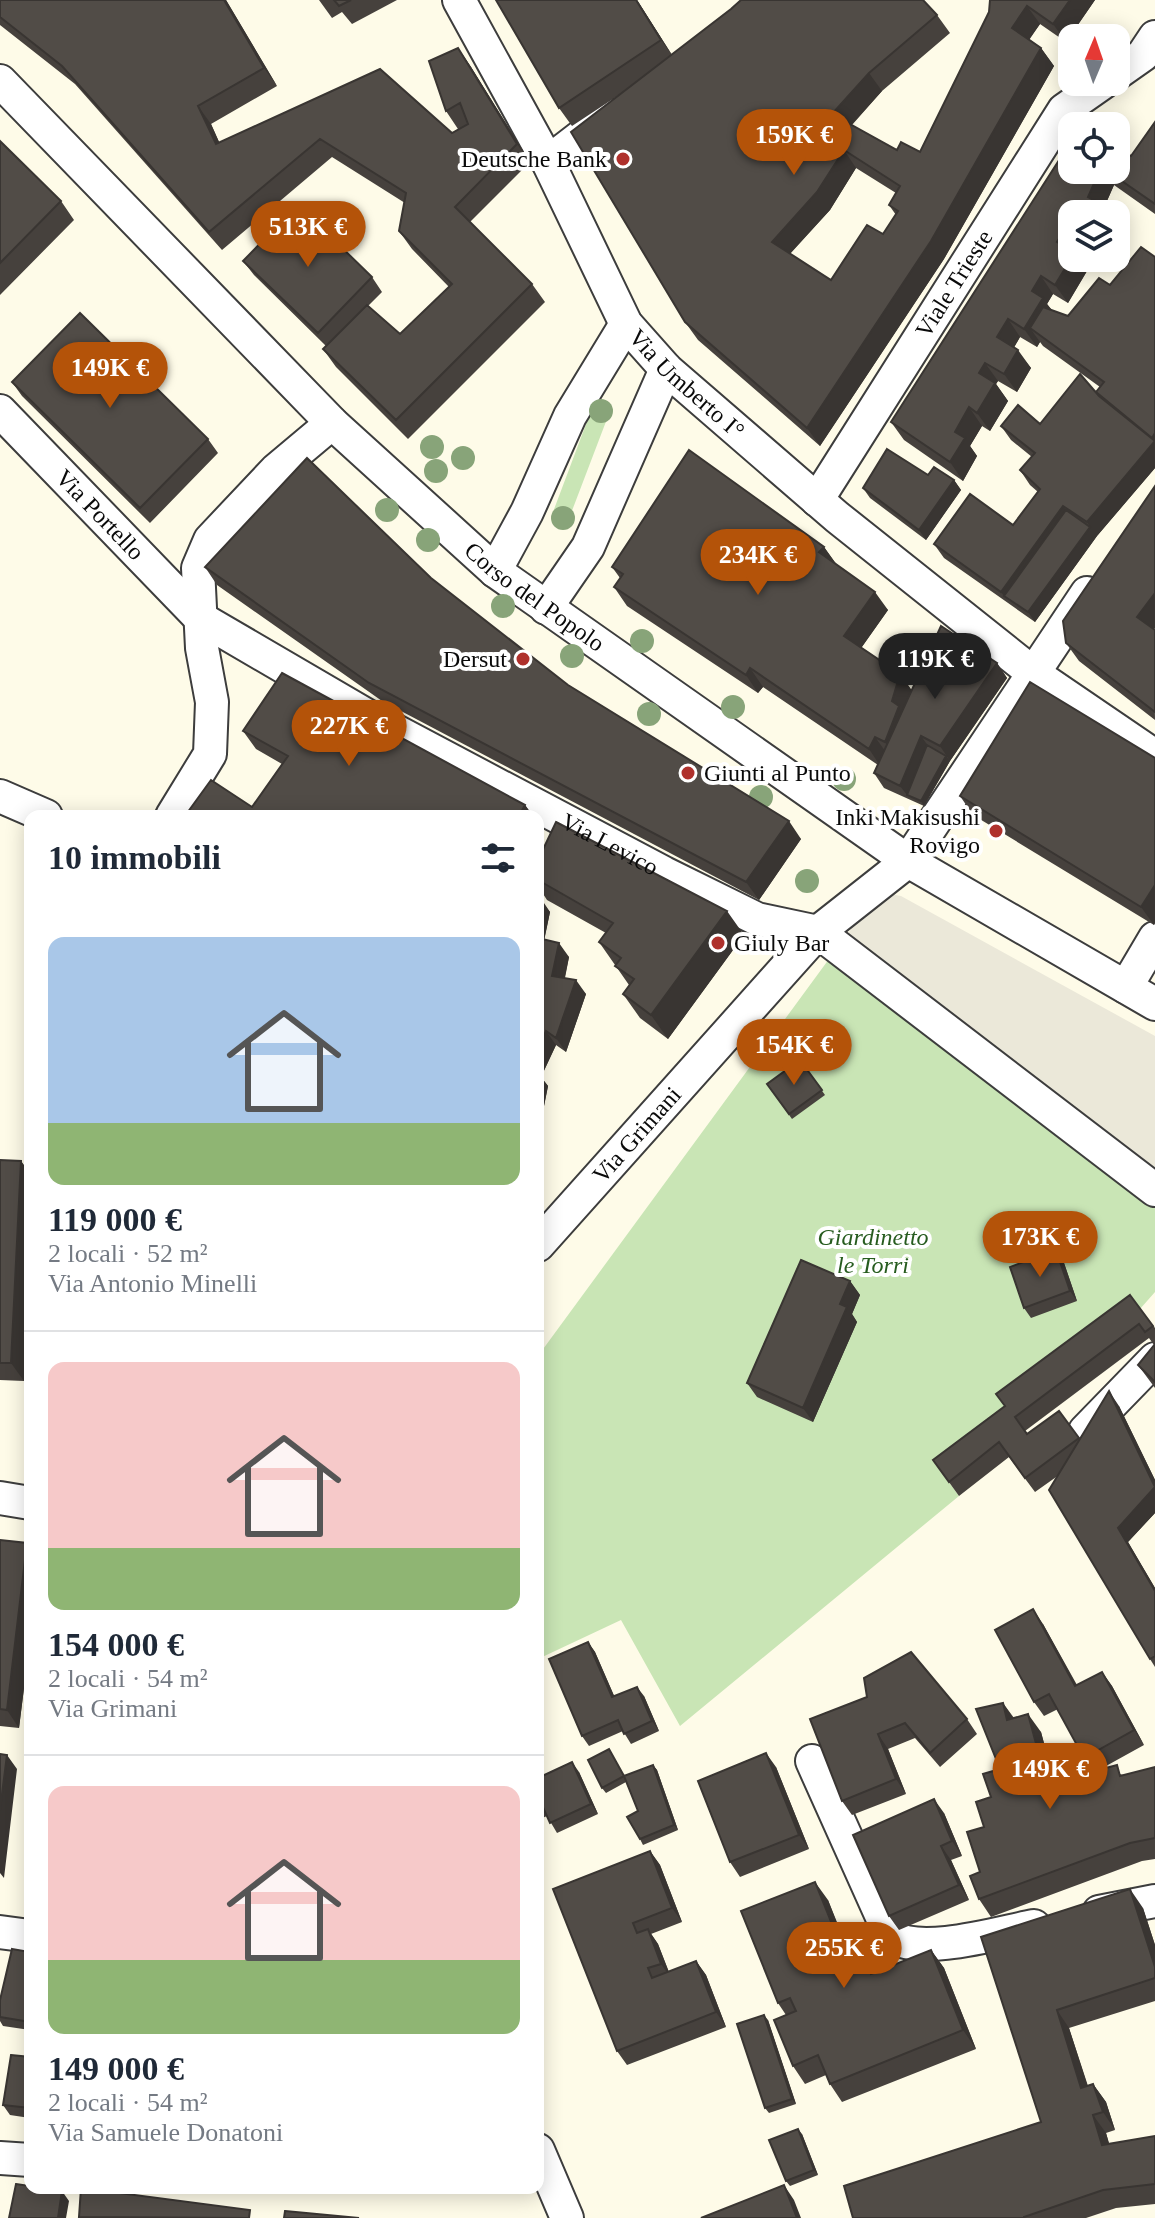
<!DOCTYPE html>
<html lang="it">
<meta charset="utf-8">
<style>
:root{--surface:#fff;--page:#f6f6f7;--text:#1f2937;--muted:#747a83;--line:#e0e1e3;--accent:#b45309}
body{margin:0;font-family:Georgia,serif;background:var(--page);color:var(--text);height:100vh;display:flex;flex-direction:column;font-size:30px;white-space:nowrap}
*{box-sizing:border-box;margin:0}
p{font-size:26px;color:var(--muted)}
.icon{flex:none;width:44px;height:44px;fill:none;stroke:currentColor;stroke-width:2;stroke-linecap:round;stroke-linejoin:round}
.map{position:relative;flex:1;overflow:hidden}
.side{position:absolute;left:24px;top:810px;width:520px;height:1384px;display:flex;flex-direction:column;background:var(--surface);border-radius:16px;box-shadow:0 4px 20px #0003}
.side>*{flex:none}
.needle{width:52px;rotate:2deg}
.tools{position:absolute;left:1058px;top:24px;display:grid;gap:16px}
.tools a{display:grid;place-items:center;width:72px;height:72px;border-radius:16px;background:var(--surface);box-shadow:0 4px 20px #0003;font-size:40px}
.price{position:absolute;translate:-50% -68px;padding:0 18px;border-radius:28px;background:var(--accent);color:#fff;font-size:26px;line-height:52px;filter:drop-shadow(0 2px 4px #0008)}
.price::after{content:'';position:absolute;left:50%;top:48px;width:24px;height:18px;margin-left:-12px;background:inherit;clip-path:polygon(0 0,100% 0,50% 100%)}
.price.on{background:#222;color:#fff}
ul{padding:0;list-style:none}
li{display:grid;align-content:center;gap:16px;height:424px;padding:0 24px}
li+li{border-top:2px solid var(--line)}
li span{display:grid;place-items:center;height:248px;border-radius:16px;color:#555}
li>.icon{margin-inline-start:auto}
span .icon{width:144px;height:144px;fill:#fffc;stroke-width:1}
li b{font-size:34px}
h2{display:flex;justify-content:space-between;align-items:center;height:96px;padding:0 24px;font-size:34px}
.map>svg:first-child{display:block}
.green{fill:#c9e5b5}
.plaza{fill:#ebe8d9}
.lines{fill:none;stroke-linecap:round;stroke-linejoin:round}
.street-casing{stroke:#3d3d3d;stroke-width:36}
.street{stroke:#fff;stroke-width:32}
.tree{fill:#88a479}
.wall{fill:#46413d;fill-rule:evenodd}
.shaded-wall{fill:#393532}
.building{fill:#514c47;stroke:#393532;stroke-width:2;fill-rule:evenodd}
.poi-dot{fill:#af312c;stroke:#fff;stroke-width:3}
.labels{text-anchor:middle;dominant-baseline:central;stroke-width:8;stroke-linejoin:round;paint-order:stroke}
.poi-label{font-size:24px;fill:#0a0a0a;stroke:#fff;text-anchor:end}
.street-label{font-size:24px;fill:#0a0a0a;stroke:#fff}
.park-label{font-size:24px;font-style:italic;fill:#275c1f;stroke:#fff}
</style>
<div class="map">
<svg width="1155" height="2218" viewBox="0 0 1155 2218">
<rect width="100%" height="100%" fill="#fefbe8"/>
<path class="green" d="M602 400 610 411 570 516 562 525 554 521 553 512 594 403Z
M829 959 1155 1204V1292L1140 1309 943 1474 959 1496 680 1726 621 1620 538 1659V1356Z"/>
<path class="plaza" d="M890 894 901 896 1155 1036V1204L829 959 869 905Z"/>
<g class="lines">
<defs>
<g id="street">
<path id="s1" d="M459 0 548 162 626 324 666 369 837 517 1033 673 1155 756"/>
<path d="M1116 74 1143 55 1155 37"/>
<path id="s2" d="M0 81 332 423 495 571 908 861 1155 1004"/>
<path d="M548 162 609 115"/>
<path id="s3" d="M0 411 200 618 373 719 664 873 757 919 818 932"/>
<path id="s4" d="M817 500 1064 110 1104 82"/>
<path d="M495 571 527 512 570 416 626 324"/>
<path d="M546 608 588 547 666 369"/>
<path d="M0 796 46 816"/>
<path d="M172 816 210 754 212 702 202 648 198 568 210 540 276 470 332 423"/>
<path d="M818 932 1155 1190"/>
<path d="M1126 987 1155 938"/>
<path id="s5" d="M538 1245 818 932 908 861 1087 593"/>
<path d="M1085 1431 1155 1359"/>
<path d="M0 1498 30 1503"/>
<path d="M812 1761 891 1937C925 1955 997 1933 1034 1926"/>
<path d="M1099 1912 1155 1901"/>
<path d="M0 1932 30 1936"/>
<path d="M538 2150 567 2218"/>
<path d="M0 2158 30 2160"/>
</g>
</defs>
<use href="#street" class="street-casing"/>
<use href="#street" class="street"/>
</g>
<g class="tree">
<circle cx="601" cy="411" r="12"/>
<circle cx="432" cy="447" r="12"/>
<circle cx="463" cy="458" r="12"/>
<circle cx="436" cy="471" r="12"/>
<circle cx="387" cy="510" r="12"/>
<circle cx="563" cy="518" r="12"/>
<circle cx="428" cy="540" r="12"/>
<circle cx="503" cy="606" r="12"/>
<circle cx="642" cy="641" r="12"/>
<circle cx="572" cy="656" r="12"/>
<circle cx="733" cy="707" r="12"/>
<circle cx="649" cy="714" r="12"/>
<circle cx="844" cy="779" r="12"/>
<circle cx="761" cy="797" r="12"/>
<circle cx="807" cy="881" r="12"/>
</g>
<path class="wall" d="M0 0H226L277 86 211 124 219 142 452 133 458 129 446 111 458 48 471 67 530 162 470 222 532 284 545 302 408 439 336 367 323 349 326 346 254 275 243 261 372 277 382 292 368 306 400 334 449 287 412 249 399 231 405 203 332 157 222 250 75 84 0 25Z
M319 0H397L352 24 342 12 332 18Z
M637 0 672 55 937 15 950 33 882 91 852 125 897 150 920 152 989 12 990 0H1095L1066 42 1040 24 1029 39 1041 48 1054 66 944 259 820 446 698 340 685 322 625 91 572 126 559 108ZM856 168 896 193 889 205 896 215 883 234 831 280 790 254 830 210Z
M1155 122V214L1114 185 1103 210 1106 214H1072V258L1087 271 1068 303 1053 294 1047 304 1052 310 1068 316 1110 285 1155 257V468L1097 536 1035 622 944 558 934 544 1013 525 1038 492 1030 485 1020 470 1032 457 1011 440 1001 426 1040 424 1098 396 1100 387 1043 346 1040 342 1037 347 1020 337 1014 347 1031 368 1017 392 998 381 996 384 1008 401 990 431 982 426 970 446 977 456 963 481 904 440 891 422 1072 170H1116L1131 156Z
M0 141 61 201 74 220 0 295Z
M12 382 208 439 218 453 150 523 22 396Z
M928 475 954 480 961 490 926 540 870 498 863 488Z
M1155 486 1154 629 1155 720 1079 661 1066 643Z
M824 547 836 564 888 610 861 648 900 674 912 691 997 663 1007 678 950 761 924 806 884 788 874 773 878 765 763 687 758 693 627 606 614 587 620 578 612 567Z
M205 567 431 578 568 685 801 839 759 900 382 701 217 585Z
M243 731 525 805 533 816H185L252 807 282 764 256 749Z
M1155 758V923L1154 925 973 815 960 796Z
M538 860 744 935 668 1039 640 1018 623 994 629 985 599 942 606 933 547 900 538 886Z
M538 897 550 912 544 940 569 957 565 978 586 994 566 1052 556 1045 541 1077 548 1086 543 1111 538 1109Z
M800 1060 825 1095 792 1119 767 1084Z
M0 1160 21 1161 30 1174V1254L24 1381 0 1380Z
M1063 1260 1077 1301 1031 1318 1024 1308Z
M850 1281 860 1295 852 1314 857 1322 813 1422 757 1397 747 1383Z
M1130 1295 1155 1328V1388L1138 1365 1154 1345 1149 1338 1025 1431 1027 1434 1059 1411 1080 1440 1119 1406 1155 1480V1513L1128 1542 1155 1588V1667L1150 1659 1059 1475 1035 1492 1009 1457 959 1496 933 1460 1005 1406 996 1394Z
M0 1540 27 1543 30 1548V1640L19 1728 0 1726Z
M1043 1624 1077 1685 1102 1672 1112 1686 1144 1745 1097 1771 1124 1775 1155 1767V1859L1142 1861 991 1917 979 1899 984 1827 1000 1769 1003 1703 1014 1718 1041 1732 1054 1782 1094 1772 1084 1758 1058 1709 1044 1716 1034 1702Z
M588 1642 595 1652 614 1696H644L659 1731 631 1744 623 1731 589 1746 582 1736Z
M810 1719H967L977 1734 940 1767 915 1738 888 1749 906 1794 852 1815 842 1801Z
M609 1749 624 1776 653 1765 657 1770 678 1830 643 1845 640 1839 638 1811 626 1782 606 1793 602 1788Z
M776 1767 809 1849 740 1877 730 1862Z
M579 1772 598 1814 557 1833 547 1816 540 1819 538 1816V1778Z
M944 1813 962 1856 951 1860 969 1900 899 1930 889 1916Z
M650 1851 660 1865 682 1922 651 1934 658 1944 669 1972 696 1961 706 1975 726 2027 627 2065 617 2051 553 1889Z
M828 1900 845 1942 856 1937 869 1956 876 1972 931 1950 944 1968 976 2049 842 2102 830 2084 826 2075 805 2084 793 2066 786 2015 778 2003Z
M1143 1908 1155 1945V2001L1069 2028 1088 2086 1093 2084 1106 2102 1115 2130 1106 2133 1109 2144 1155 2136V2204L1116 2208 1086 2218H853L1041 2122 981 1937Z
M30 1952V2030L3 2026 0 2021V2000Z
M768 2020 796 2104 769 2113 765 2108Z
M30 2057V2118L10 2115 3 2105Z
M802 2134 818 2175 790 2186 786 2181Z"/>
<path class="shaded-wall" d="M224 0H226L277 86 264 68Z
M636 0H637L674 58 661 40Z
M1070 0H1095L1066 42 1053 24Z
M1027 6 1040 24 1025 46 1012 28Z
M458 48 471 67 530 162 517 144Z
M1041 48 1054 66 944 259 820 446 807 428Z
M869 73 882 91 845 132 832 114Z
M198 106 211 124 228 162 216 144Z
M844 150 856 168 830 210 784 260 772 242Z
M1100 170H1104L1114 185 1103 210 1106 214H1090L1088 197Z
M1068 224 1072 230V257L1057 242Z
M1072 257V258H1078L1087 271 1068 303 1055 285Z
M1041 276 1053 294 1047 304 1056 316 1030 328 1040 342 1037 347 1024 329 1032 291Z
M1008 319 1020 337 1010 355 997 337Z
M1018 350 1031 368 1017 392 1004 374Z
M985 363 998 381 996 384 1008 401 990 431 977 413 979 373Z
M969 407 982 426 970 446 977 456 963 481 950 462 955 432Z
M1155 433V468L1097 536 1035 622 1028 612 1090 527 1087 522 1155 441 1152 438Z
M954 480 961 490 926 540 919 530Z
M1063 506 1073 520 1004 596 1001 592Z
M824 547 837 565 819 552Z
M875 592 888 610 857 654 844 636Z
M1155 593V628L1150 635 1137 617Z
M997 663 1007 678 950 761 940 746Z
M750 668 763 687 758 693 746 675Z
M900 674 913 692 898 760 885 742 892 701Z
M921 736 931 750 907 795 900 786Z
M875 737 888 755 881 767 869 749Z
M946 756 950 761 924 806 921 801Z
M525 805 533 816H519Z
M789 821 801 839 759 900 746 882Z
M1155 885V923L1154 925 1141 907Z
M540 897 550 912 542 951 538 946V905Z
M727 911 744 935 668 1039 651 1015Z
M559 943 569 957 562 990 552 976Z
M576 980 586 994 566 1052 556 1038Z
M546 1031 556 1045 541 1077 548 1086 543 1111 538 1104V1048Z
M21 1161 30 1174V1254L24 1381 11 1363Z
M1056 1250 1063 1260 1077 1301 1070 1291Z
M850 1281 860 1295 852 1314 857 1322 813 1422 803 1408 840 1304Z
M1109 1391 1119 1406 1155 1480V1487Z
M1155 1488V1513L1128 1542 1155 1588V1591L1118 1528Z
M27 1543 30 1548V1640L19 1728 7 1710Z
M1033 1609 1043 1624 1085 1701 1075 1686Z
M588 1642 595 1652 619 1707 612 1697Z
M1102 1672 1112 1686 1144 1745 1134 1730Z
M637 1687 644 1696 659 1731 652 1721Z
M1003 1703 1015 1721 1007 1720Z
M1028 1714 1041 1732 1060 1802 1047 1784Z
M878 1734 888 1749 906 1794 896 1779Z
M766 1753 776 1767 809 1849 799 1835Z
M7 1755 17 1769 4 1878 0 1873V1810Z
M572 1762 579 1772 598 1814 591 1804Z
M653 1765 657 1770 678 1830 674 1825Z
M934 1799 944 1813 962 1856 952 1841Z
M941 1846 951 1860 969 1900 959 1885Z
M650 1851 660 1865 682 1922 672 1908Z
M815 1882 828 1900 852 1962 840 1944Z
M1130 1889 1143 1908 1155 1945V1967Z
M648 1929 658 1944 671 1978 661 1964Z
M856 1937 869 1956 884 1992 871 1974Z
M931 1950 944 1968 976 2049 963 2030Z
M696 1961 706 1975 726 2027 716 2012Z
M1057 2010 1069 2028 1094 2106 1081 2088Z
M764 2015 768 2020 796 2104 792 2099Z
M1093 2084 1106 2102 1115 2130 1103 2112Z
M1093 2115 1106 2133 1115 2163 1102 2145Z
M798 2129 802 2134 818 2175 814 2170Z
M784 2185 794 2200 801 2218H797Z
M62 2191 69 2201 66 2218H58Z"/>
<path class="building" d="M0 0H224L264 68 198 106 216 144 380 69 452 133 468 124 460 103 446 111 429 61 458 48 517 144 455 207 532 284 396 420 323 349 367 305 400 334 452 284 399 231 406 193 320 139 209 232 62 66 0 17Z
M334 0H351L339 6Z
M496 0H636L661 40 559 108Z
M741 0H923L937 15 869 73 832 114 897 150 901 142 920 152 989 12 990 0H1070L1053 24 1027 6 1012 28 1041 48 931 241 807 428 685 322 571 132 731 9ZM844 150 900 186 889 205 898 211 883 234 867 225 831 280 772 242 817 192Z
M1155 122V204L1106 170H1116V147L1131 156Z
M1072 140V170H1100L1088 197 1097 202 1090 214H1072V226L1068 224 1057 242 1072 251V257L1055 285 1041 276 1032 291 1043 298 1024 329 1008 319 997 337 1018 350 1004 374 985 363 979 373 995 383 977 413 969 407 955 432 965 438 950 462 891 422Z
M0 141 61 201 0 263Z
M298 205 372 277 318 333 243 261Z
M1141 247 1155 257V433L1152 438 1096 392 1104 382 1030 328 1043 307 1068 316 1099 278 1110 285Z
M80 313 208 439 140 508 12 382Z
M1080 374 1099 396 1155 441 1087 522 1063 506 1001 592 934 544 970 494 1013 525 1040 489 1020 470 1035 453 1001 426 1018 405 1040 424Z
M887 449 928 475 934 467 954 480 919 530 863 488Z
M689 450 824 547 819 552 875 592 844 636 900 674 892 701 899 706 885 742 875 737 869 749 750 668 746 675 614 587 623 574 612 567Z
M307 458 431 578 568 685 789 821 746 882 369 683 205 567Z
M1155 486V593L1137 617 1155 630V712L1066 643 1063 621Z
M1066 510 1090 527 1028 612 1004 596Z
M941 626 997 663 940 746 921 736 900 786 874 773Z
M282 673 525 805 519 816H393L391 815 390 816H185L211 780 252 807 288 756 243 731Z
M1030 682 1155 758V885L1141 907 960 796Z
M927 745 946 756 921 801 907 795Z
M556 822 727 911 651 1015 623 994 634 979 615 966 621 958 599 942 613 923 538 880V860Z
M538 938 559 943 552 976 576 980 556 1038 546 1031 538 1048Z
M800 1060 822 1090 789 1114 767 1084Z
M0 1160 21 1161 11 1363H0Z
M1056 1250 1070 1291 1024 1308 1010 1267Z
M801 1260 850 1281 840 1304 847 1307 803 1408 747 1383Z
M1130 1295 1153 1326 1145 1332 1139 1324 1015 1417 1027 1434 1059 1411 1079 1438 1025 1478 999 1442 949 1482 933 1460 1005 1406 996 1394Z
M1155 1344V1382L1138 1365Z
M1109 1391 1155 1487 1118 1528 1155 1591V1656L1150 1659 1049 1490Z
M0 1540 27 1543 7 1710 0 1709Z
M1033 1609 1075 1686 1102 1672 1134 1730 1084 1758 1049 1694 1034 1702 995 1630Z
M588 1642 612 1697 637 1687 652 1721 624 1734 618 1720 582 1736 549 1659Z
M911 1652 967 1719 930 1753 905 1723 878 1734 896 1779 842 1801 810 1719 867 1697 864 1678Z
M1003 1703 1007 1720 1028 1714 1047 1784 1117 1765 1120 1776 1155 1767V1838L1130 1843 979 1899 970 1876 980 1872 967 1832 984 1827 976 1802 991 1797 983 1774 1000 1769 976 1709Z
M609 1749 624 1776 653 1765 674 1825 640 1839 627 1817 638 1811 624 1776 602 1788 588 1760Z
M766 1753 799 1835 730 1862 698 1781Z
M0 1754 7 1755 0 1810Z
M572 1762 591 1804 550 1823 542 1805 538 1807V1778Z
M934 1799 952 1841 941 1846 959 1885 889 1916 853 1835Z
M650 1851 672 1908 633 1923 637 1933 648 1929 661 1964 648 1968 652 1978 696 1961 716 2012 617 2051 553 1889Z
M815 1882 840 1944 856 1937 871 1974 931 1950 963 2030 830 2084 818 2055 793 2066 774 2020 796 2011 790 1998 778 2003 741 1911Z
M1130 1889 1155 1967V1978L1057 2010 1081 2088 1093 2084 1103 2112 1093 2115 1102 2145 1155 2136V2184L1103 2190 1024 2217V2218H853L844 2186 1041 2122 981 1937Z
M12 1949 30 1952V2022L0 2017V2000Z
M764 2015 792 2099 765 2108 737 2024Z
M11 2055 30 2057V2108L3 2105Z
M798 2129 814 2170 786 2181 769 2140Z
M16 2184 30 2186V2188H41L62 2191 58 2218H9Z
M784 2185 797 2218H701Z
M81 2188 250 2210 249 2218 79 2217Z
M285 2211 359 2218H284Z"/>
<g class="poi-dot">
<circle cx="623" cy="159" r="8"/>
<circle cx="523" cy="659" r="8"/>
<circle cx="688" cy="773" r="8"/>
<circle cx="996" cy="831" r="8"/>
<circle cx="718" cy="943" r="8"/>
</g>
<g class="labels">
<g class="poi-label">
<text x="607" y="159">Deutsche Bank</text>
<text x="507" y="659">Dersut</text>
<text x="704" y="773" text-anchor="start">Giunti al Punto</text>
<text x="980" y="817">Inki Makisushi<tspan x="980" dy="28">Rovigo</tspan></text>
<text x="734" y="943" text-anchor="start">Giuly Bar</text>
</g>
<g class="street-label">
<text stroke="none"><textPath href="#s4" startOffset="256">Viale Trieste</textPath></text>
<text stroke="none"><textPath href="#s1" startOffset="450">Via Umberto I°</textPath></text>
<text stroke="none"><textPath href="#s3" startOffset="144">Via Portello</textPath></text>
<text stroke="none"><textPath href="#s2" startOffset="744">Corso del Popolo</textPath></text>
<text stroke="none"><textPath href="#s3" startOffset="756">Via Levico</textPath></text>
<text stroke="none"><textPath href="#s5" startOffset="148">Via Grimani</textPath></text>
</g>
<g class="park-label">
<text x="873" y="1237">Giardinetto<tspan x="873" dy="28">le Torri</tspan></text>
</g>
</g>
</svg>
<div class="tools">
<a><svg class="needle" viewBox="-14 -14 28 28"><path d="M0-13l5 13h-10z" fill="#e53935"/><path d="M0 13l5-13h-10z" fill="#747a83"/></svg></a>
<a><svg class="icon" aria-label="locate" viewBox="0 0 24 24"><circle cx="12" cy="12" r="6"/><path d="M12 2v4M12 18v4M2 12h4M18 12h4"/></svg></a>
<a><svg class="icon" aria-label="layers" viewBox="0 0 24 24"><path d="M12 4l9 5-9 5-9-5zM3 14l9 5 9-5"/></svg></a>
</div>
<b class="price" style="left:794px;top:177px">159K €</b>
<b class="price" style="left:308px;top:269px">513K €</b>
<b class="price" style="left:110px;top:410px">149K €</b>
<b class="price" style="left:758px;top:597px">234K €</b>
<b class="price on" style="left:935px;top:701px">119K €</b>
<b class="price" style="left:349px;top:768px">227K €</b>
<b class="price" style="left:794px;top:1087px">154K €</b>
<b class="price" style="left:1040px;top:1279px">173K €</b>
<b class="price" style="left:1050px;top:1811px">149K €</b>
<b class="price" style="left:844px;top:1990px">255K €</b>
<section class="side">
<h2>10 immobili<svg class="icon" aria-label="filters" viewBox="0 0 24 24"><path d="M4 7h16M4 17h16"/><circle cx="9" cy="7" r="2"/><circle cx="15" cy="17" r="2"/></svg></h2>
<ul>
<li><span style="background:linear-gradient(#a9c7e8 75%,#8fb573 0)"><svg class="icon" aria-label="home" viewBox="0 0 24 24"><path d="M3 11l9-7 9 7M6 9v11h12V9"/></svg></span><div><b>119 000 €</b><p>2 locali · 52 m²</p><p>Via Antonio Minelli</p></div></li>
<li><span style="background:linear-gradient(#f6c9c9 75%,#8fb573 0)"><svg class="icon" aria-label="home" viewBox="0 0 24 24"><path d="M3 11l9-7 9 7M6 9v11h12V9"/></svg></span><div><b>154 000 €</b><p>2 locali · 54 m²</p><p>Via Grimani</p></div></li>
<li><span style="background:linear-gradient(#f6c9c9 70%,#8fb573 0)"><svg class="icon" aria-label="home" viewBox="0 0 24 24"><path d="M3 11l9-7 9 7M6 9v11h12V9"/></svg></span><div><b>149 000 €</b><p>2 locali · 54 m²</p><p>Via Samuele Donatoni</p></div></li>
</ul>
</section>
</div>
